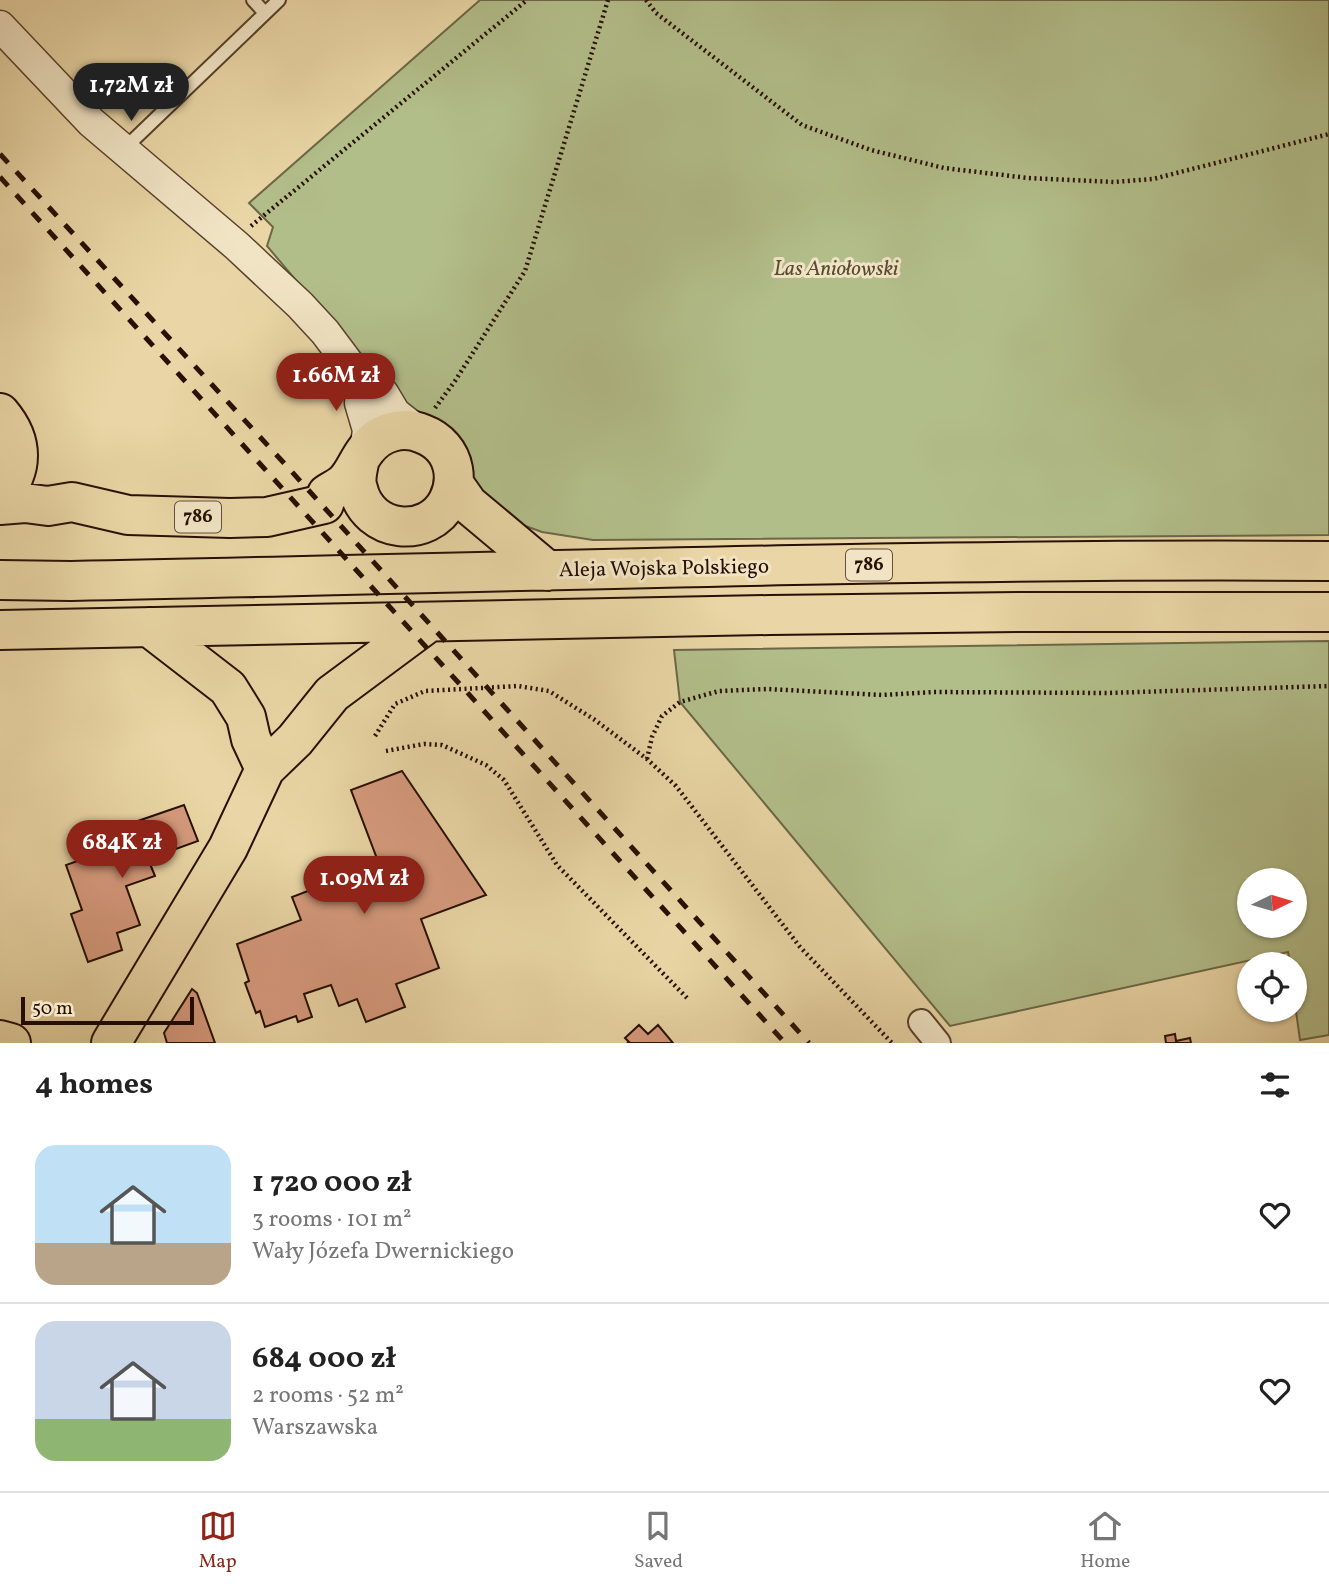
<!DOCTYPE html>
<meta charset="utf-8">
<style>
:root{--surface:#fff;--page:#f6f6f6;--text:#222;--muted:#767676;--line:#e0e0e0;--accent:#8f2418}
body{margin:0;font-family:Vollkorn,serif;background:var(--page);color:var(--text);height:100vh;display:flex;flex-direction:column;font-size:26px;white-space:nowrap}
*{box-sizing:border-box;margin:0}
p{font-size:23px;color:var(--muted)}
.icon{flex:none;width:38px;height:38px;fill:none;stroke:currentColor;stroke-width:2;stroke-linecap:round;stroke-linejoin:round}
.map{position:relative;height:1043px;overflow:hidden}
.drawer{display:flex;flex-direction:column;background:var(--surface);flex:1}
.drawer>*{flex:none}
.needle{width:46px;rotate:85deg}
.buttons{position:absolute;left:1237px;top:868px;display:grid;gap:14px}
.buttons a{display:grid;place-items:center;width:70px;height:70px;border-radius:50%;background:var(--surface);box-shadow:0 2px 5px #0004;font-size:35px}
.scale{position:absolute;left:21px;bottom:18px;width:173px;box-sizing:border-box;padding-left:7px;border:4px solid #271002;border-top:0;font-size:19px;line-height:24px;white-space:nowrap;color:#271002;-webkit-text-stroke:5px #f1e4c4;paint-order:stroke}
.price{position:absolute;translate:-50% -60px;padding:0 16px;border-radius:24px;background:var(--accent);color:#fff;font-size:23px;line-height:46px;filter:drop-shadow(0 2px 4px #0008)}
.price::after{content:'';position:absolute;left:50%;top:42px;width:21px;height:16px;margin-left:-10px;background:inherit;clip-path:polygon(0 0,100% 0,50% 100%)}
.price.current{background:#222;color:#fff}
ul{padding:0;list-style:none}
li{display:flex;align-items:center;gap:21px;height:175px;padding:0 35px}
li+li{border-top:2px solid var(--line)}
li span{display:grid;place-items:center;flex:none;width:196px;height:140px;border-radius:21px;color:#555}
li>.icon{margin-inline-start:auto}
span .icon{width:84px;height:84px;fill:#fffc;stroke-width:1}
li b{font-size:30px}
h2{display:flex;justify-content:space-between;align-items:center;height:84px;padding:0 35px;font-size:30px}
.tabs{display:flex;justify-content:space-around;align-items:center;height:98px;border-top:2px solid var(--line);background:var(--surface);font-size:19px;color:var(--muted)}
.tabs a{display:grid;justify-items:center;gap:4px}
.tabs .current{color:var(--accent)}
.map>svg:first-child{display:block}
.green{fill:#b2be8a;stroke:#6c6746;stroke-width:2;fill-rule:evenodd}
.building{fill:#d59a7d;stroke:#271002;stroke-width:2}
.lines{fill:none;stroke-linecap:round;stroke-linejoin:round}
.service-casing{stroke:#58412b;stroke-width:16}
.minor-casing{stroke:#58412b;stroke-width:28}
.tertiary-casing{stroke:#58412b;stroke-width:33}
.primary-casing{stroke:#271002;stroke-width:42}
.path{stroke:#271002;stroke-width:4.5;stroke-dasharray:2 3.5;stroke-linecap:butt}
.service{stroke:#f1e4c4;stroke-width:12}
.minor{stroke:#f1e4c4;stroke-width:24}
.tertiary{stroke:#f1e4c4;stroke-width:30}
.primary{stroke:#e9d5a5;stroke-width:38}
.rail{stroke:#271002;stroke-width:5;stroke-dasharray:12 12;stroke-linecap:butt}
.labels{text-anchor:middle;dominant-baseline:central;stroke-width:6;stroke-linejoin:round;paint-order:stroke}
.shield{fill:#f1e4c4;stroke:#64503c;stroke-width:2}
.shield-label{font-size:19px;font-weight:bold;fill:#271002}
.park-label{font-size:21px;font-style:italic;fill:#584d32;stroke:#f1e4c4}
.street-label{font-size:21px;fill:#271002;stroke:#f1e4c4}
</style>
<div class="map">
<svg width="1329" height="1043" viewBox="0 0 1329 1043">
<rect width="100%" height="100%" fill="#e9d5a5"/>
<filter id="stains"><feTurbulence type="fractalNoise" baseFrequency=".00286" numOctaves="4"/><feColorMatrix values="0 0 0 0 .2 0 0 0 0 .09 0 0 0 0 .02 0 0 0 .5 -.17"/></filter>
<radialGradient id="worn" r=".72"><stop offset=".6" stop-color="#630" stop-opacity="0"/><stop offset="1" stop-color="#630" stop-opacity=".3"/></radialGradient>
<path class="green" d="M480 0H1329V535L593 540 542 532 498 516 410 415 267 246 273 227 249 203Z
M1329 641V1035L1300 1040 1295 1004V964H1290L1288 952 950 1026 680 702 674 650ZM1250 880H1295V926H1250Z"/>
<path class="building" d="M402 771 486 895 421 919 439 968 396 984 405 1007 366 1022 357 999 339 1006 331 985 304 994 312 1017 298 1022 296 1016 265 1027 260 1011 256 1013 245 983 249 981 237 944 301 920 292 897 379 864 351 790Z
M184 805 198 841 148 859 155 876 126 886 140 925 117 933 122 950 88 962 71 914 82 910 66 865 123 845 121 839 131 835 134 841 140 838 135 822Z
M192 989 197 993 215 1043H167L164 1033Z
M639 1025 648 1034 658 1025 673 1043H627L629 1042 625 1038Z
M1175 1034 1176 1041 1190 1038 1191 1043H1166L1165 1036Z"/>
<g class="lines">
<defs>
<path id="service" d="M253 0 265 13
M124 149 279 0"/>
<path id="minor" d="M921 1022 938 1043"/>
<path id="tertiary" d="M0 26 91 122 237 246 300 305 325 332 361 380 383 393 395 413 418 431
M361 380 360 403 368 430 365 451"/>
<path id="primary" d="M0 413C24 441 24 470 0 498
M454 484 468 504 548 571
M324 504 327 494C333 490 340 487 345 482 354 473 358 460 366 450 379 432 403 425 423 434 439 440 450 453 453 469 455 480 453 491 448 501 428 540 368 533 358 489 355 481 357 472 359 463
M0 505 25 503 48 506 72 502 128 515 230 518 267 517 324 504
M0 580 71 581C490 573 910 558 1329 561
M149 627 228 688 246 717 251 739 265 769
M0 630 770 615 1021 612H1329
M0 1040 11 1043
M111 1043 228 848 265 769 295 740 332 694 429 622"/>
</defs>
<use href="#service" class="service-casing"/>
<use href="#minor" class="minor-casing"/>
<use href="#tertiary" class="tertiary-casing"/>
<use href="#primary" class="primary-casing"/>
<path class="path" d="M646 0 656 13 802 125 871 150 944 168 1028 178 1114 182 1153 179 1329 134
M251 226 527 0
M435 408 455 381 525 271 608 0
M375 736 395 704 425 691 518 686 549 691 595 720 647 759 676 786 800 947 892 1043
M386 751 424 744 442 745 486 765 504 780 557 865 689 1000
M647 759 652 737 662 716 680 702 719 691 767 689 882 695 934 692 1107 693 1329 686"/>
<use href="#service" class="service"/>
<use href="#minor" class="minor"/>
<use href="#tertiary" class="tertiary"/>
<use href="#primary" class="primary"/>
<path class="rail" d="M0 154 283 462 809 1043
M0 177 785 1043"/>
</g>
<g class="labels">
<g class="shield">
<rect x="175" y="501.5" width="46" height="31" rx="5"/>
<rect x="846" y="549.5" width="46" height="31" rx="5"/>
</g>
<g class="shield-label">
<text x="198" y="517">786</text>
<text x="869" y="565">786</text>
</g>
<g class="park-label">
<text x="836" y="269">Las Aniołowski</text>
</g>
<g class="street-label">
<text transform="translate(664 569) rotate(-1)">Aleja Wojska Polskiego</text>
</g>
</g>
<rect width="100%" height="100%" filter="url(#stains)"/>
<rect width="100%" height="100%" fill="url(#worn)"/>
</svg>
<div class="buttons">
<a><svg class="needle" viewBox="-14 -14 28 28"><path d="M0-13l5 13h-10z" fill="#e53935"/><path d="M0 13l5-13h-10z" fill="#767676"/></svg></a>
<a><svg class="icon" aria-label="locate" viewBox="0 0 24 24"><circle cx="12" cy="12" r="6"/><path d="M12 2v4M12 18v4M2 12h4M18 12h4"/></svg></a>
</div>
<div class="scale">50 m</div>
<b class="price current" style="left:131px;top:123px">1.72M zł</b>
<b class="price" style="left:336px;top:413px">1.66M zł</b>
<b class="price" style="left:122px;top:880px">684K zł</b>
<b class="price" style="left:364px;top:916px">1.09M zł</b>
</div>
<section class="drawer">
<h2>4 homes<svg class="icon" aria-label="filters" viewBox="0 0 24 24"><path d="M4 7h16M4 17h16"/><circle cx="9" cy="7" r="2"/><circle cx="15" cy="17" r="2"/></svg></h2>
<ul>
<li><span style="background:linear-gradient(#bfe0f5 70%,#b9a48a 0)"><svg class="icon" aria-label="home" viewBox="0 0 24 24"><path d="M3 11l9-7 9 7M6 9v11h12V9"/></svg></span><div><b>1 720 000 zł</b><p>3 rooms · 101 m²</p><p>Wały Józefa Dwernickiego</p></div><svg class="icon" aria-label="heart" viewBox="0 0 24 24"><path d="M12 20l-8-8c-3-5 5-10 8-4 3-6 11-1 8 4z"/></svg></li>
<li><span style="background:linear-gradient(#c9d6e8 70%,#8fb573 0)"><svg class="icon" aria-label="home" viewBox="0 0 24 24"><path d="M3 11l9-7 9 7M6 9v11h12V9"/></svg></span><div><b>684 000 zł</b><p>2 rooms · 52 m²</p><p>Warszawska</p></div><svg class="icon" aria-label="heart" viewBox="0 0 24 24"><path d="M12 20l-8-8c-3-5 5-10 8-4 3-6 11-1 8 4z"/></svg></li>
</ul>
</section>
<nav class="tabs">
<a class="current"><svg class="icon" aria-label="map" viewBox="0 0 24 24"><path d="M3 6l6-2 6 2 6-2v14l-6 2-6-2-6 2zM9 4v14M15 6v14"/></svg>Map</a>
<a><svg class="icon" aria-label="saved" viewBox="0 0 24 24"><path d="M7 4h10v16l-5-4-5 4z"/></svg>Saved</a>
<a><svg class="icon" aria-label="home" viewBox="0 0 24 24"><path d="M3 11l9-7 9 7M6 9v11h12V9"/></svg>Home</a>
</nav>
